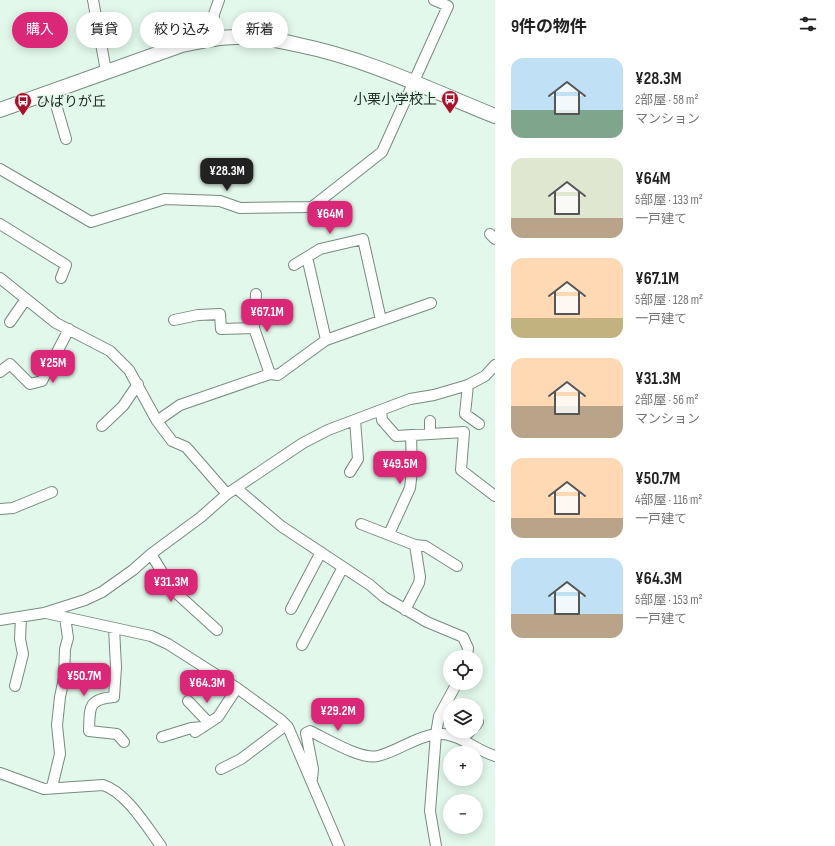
<!DOCTYPE html>
<html lang="ja">
<meta charset="utf-8">
<style>
:root{--surface:#fff;--page:#f6f6f6;--text:#222;--muted:#767676;--accent:#db2777}
body{margin:0;font-family:"Sofia Sans Condensed","Noto Sans JP",sans-serif;background:var(--page);color:var(--text);height:100vh;display:flex;flex-direction:column;font-size:15px;white-space:nowrap}
*{box-sizing:border-box;margin:0}
p{font-size:13px;color:var(--muted)}
.icon{flex:none;width:22px;height:22px;fill:none;stroke:currentColor;stroke-width:2;stroke-linecap:round;stroke-linejoin:round}
.map{position:relative;flex:1;overflow:hidden}
.details{display:flex;flex-direction:column;background:var(--surface);width:340px}
.details>*{flex:none}
.hud{position:absolute;left:12px;top:12px;width:380px;height:36px;display:flex;gap:8px}
.fabs{position:absolute;left:443px;top:650px;display:grid;gap:8px}
.fabs a{display:grid;place-items:center;width:40px;height:40px;border-radius:50%;background:var(--surface);box-shadow:0 2px 10px #0003;font-size:20px}
.price{position:absolute;translate:-50% -34px;padding:0 9px;border-radius:8px;background:var(--accent);color:#fff;font-size:13px;line-height:26px;filter:drop-shadow(0 1px 2px #0008)}
.price::after{content:'';position:absolute;left:50%;top:24px;width:12px;height:9px;margin-left:-6px;background:inherit;clip-path:polygon(0 0,100% 0,50% 100%)}
.price.active{background:#222;color:#fff}
ul{padding:0;list-style:none}
li{display:flex;align-items:center;gap:12px;height:100px;padding:0 16px}
li span{display:grid;place-items:center;flex:none;width:112px;height:80px;border-radius:12px;color:#555}
li>.icon{margin-inline-start:auto}
span .icon{width:48px;height:48px;fill:#fffc;stroke-width:1}
li b{font-size:17px}
h2{display:flex;justify-content:space-between;align-items:center;height:48px;padding:0 16px;font-size:17px}
.pill{padding:0 14px;border-radius:18px;background:var(--surface);box-shadow:0 2px 10px #0003;font-size:14px;line-height:36px}
.pill.active{background:var(--accent);color:#fff}
main{display:flex;flex:1;min-height:0}
.map>svg:first-child{display:block}
.lines{fill:none;stroke-linecap:round;stroke-linejoin:round}
.street-casing{stroke:#778b7f;stroke-width:12}
.secondary-casing{stroke:#778b7f;stroke-width:16}
.street{stroke:#fff;stroke-width:10}
.secondary{stroke:#fff;stroke-width:14}
.labels{text-anchor:middle;dominant-baseline:central;stroke-width:3.5;stroke-linejoin:round;paint-order:stroke}
.poi-label{font-size:14px;fill:#232b26;stroke:#e2f8eb;text-anchor:end}
</style>
<main>
<div class="map">
<svg width="495" height="846" viewBox="0 0 495 846">
<rect width="100%" height="100%" fill="#e2f8eb"/>
<g class="lines">
<defs>
<path id="street" d="M93 0 106 71
M213 38 214 14 219 0
M52 91 66 139
M0 169 91 222 165 199 220 201 240 208 312 207 382 152 448 6 434 0
M0 224 66 265 61 278
M490 234 495 239
M294 265 307 257
M0 278 56 323 110 351 129 370 157 421 172 441 186 447 227 494
M256 294 254 328 270 374
M174 320 198 315 220 314 221 329 254 328
M10 322 26 299
M326 340 307 257 320 249 363 239 381 320
M0 372 10 364 30 384 42 381 69 329
M468 385 465 414 479 424
M381 410 382 420 396 436 464 432 461 470 495 496
M157 421 180 405 270 374 278 375 326 340 431 303
M430 421V434
M102 426 123 406 138 384
M350 472 358 459 355 420
M236 488 281 526 370 585 384 597 427 622 463 637 468 648 467 657
M0 509 13 508 52 492
M361 524 415 545 420 577 419 583 405 610
M389 534 410 488 412 471 411 435
M415 545 425 546 457 566
M151 554 173 590 217 630
M291 609 321 552
M46 613 151 636 168 644 237 688 281 720 288 727 339 846
M0 620 44 613 85 600 102 592 133 570 151 554 201 517 227 494 303 443 328 430 410 399 434 395 468 385 485 376 495 365
M114 628 116 667 114 697C87 699 90 708 89 731L117 734 124 742
M302 645 343 567
M15 686 23 654 20 639 21 617
M188 701 209 723
M476 725 478 722
M195 732 218 717 237 688
M162 737 191 728 203 727
M462 740 470 731
M221 769 241 759 286 725
M0 773 44 789 103 785C126 792 147 827 161 846
M312 779 313 769 306 733 310 731C327 739 361 760 378 756 398 751 415 737 436 734 458 732 475 750 495 756
M52 787 60 754 57 725 60 697 64 678 65 649 68 638 65 617
M436 846 430 811 436 734 439 716 457 683"/>
<path id="secondary" d="M0 110 182 45C200 41 218 37 236 37 258 36 278 40 299 45 368 59 430 90 495 116"/>
</defs>
<use href="#street" class="street-casing"/>
<use href="#secondary" class="secondary-casing"/>
<use href="#street" class="street"/>
<use href="#secondary" class="secondary"/>
</g>
<defs>
<symbol id="bus-pin" viewBox="-11 -11 22 30"><path d="M0 17L-7.5 6A9.5 9.5 0 1 1 7.5 6Z" fill="#a9112b" stroke="#e2f8eb"/><path d="M-5-6H5V4H4V6H2V4H-2V6H-4V4H-5ZM-3.5-4V0h7V-4ZM-3.5 1.2v1.5H-2V1.2ZM2 1.2v1.5H3.5V1.2Z" fill="#fff"/></symbol>
</defs>
<g fill-rule="evenodd">
<use href="#bus-pin" x="440" y="89" width="20" height="27"/>
<use href="#bus-pin" x="13" y="91" width="20" height="27"/>
</g>
<g class="labels">
<g class="poi-label">
<text x="437" y="99">小栗小学校上</text>
<text x="36" y="101" text-anchor="start">ひばりが丘</text>
</g>
</g>
</svg>
<div class="fabs">
<a><svg class="icon" aria-label="locate" viewBox="0 0 24 24"><circle cx="12" cy="12" r="6"/><path d="M12 2v4M12 18v4M2 12h4M18 12h4"/></svg></a>
<a><svg class="icon" aria-label="layers" viewBox="0 0 24 24"><path d="M12 4l9 5-9 5-9-5zM3 14l9 5 9-5"/></svg></a>
<a>+</a>
<a>−</a>
</div>
<b class="price active" style="left:227px;top:192px">¥28.3M</b>
<b class="price" style="left:330px;top:235px">¥64M</b>
<b class="price" style="left:267px;top:333px">¥67.1M</b>
<b class="price" style="left:53px;top:384px">¥25M</b>
<b class="price" style="left:400px;top:485px">¥49.5M</b>
<b class="price" style="left:171px;top:603px">¥31.3M</b>
<b class="price" style="left:84px;top:697px">¥50.7M</b>
<b class="price" style="left:207px;top:704px">¥64.3M</b>
<b class="price" style="left:338px;top:732px">¥29.2M</b>
<div class="hud">
<a class="pill active">購入</a>
<a class="pill">賃貸</a>
<a class="pill">絞り込み</a>
<a class="pill">新着</a>
</div>
</div>
<section class="details">
<h2>9件の物件<svg class="icon" aria-label="filters" viewBox="0 0 24 24"><path d="M4 7h16M4 17h16"/><circle cx="9" cy="7" r="2"/><circle cx="15" cy="17" r="2"/></svg></h2>
<ul>
<li><span style="background:linear-gradient(#bfe0f5 65%,#7fa58c 0)"><svg class="icon" aria-label="home" viewBox="0 0 24 24"><path d="M3 11l9-7 9 7M6 9v11h12V9"/></svg></span><div><b>¥28.3M</b><p>2部屋 · 58 m²</p><p>マンション</p></div></li>
<li><span style="background:linear-gradient(#dfe7d0 75%,#b9a48a 0)"><svg class="icon" aria-label="home" viewBox="0 0 24 24"><path d="M3 11l9-7 9 7M6 9v11h12V9"/></svg></span><div><b>¥64M</b><p>5部屋 · 133 m²</p><p>一戸建て</p></div></li>
<li><span style="background:linear-gradient(#ffd9b3 75%,#c2b280 0)"><svg class="icon" aria-label="home" viewBox="0 0 24 24"><path d="M3 11l9-7 9 7M6 9v11h12V9"/></svg></span><div><b>¥67.1M</b><p>5部屋 · 128 m²</p><p>一戸建て</p></div></li>
<li><span style="background:linear-gradient(#ffd9b3 60%,#b9a48a 0)"><svg class="icon" aria-label="home" viewBox="0 0 24 24"><path d="M3 11l9-7 9 7M6 9v11h12V9"/></svg></span><div><b>¥31.3M</b><p>2部屋 · 56 m²</p><p>マンション</p></div></li>
<li><span style="background:linear-gradient(#ffd9b3 75%,#b9a48a 0)"><svg class="icon" aria-label="home" viewBox="0 0 24 24"><path d="M3 11l9-7 9 7M6 9v11h12V9"/></svg></span><div><b>¥50.7M</b><p>4部屋 · 116 m²</p><p>一戸建て</p></div></li>
<li><span style="background:linear-gradient(#bfe0f5 70%,#b9a48a 0)"><svg class="icon" aria-label="home" viewBox="0 0 24 24"><path d="M3 11l9-7 9 7M6 9v11h12V9"/></svg></span><div><b>¥64.3M</b><p>5部屋 · 153 m²</p><p>一戸建て</p></div></li>
</ul>
</section>
</main>
